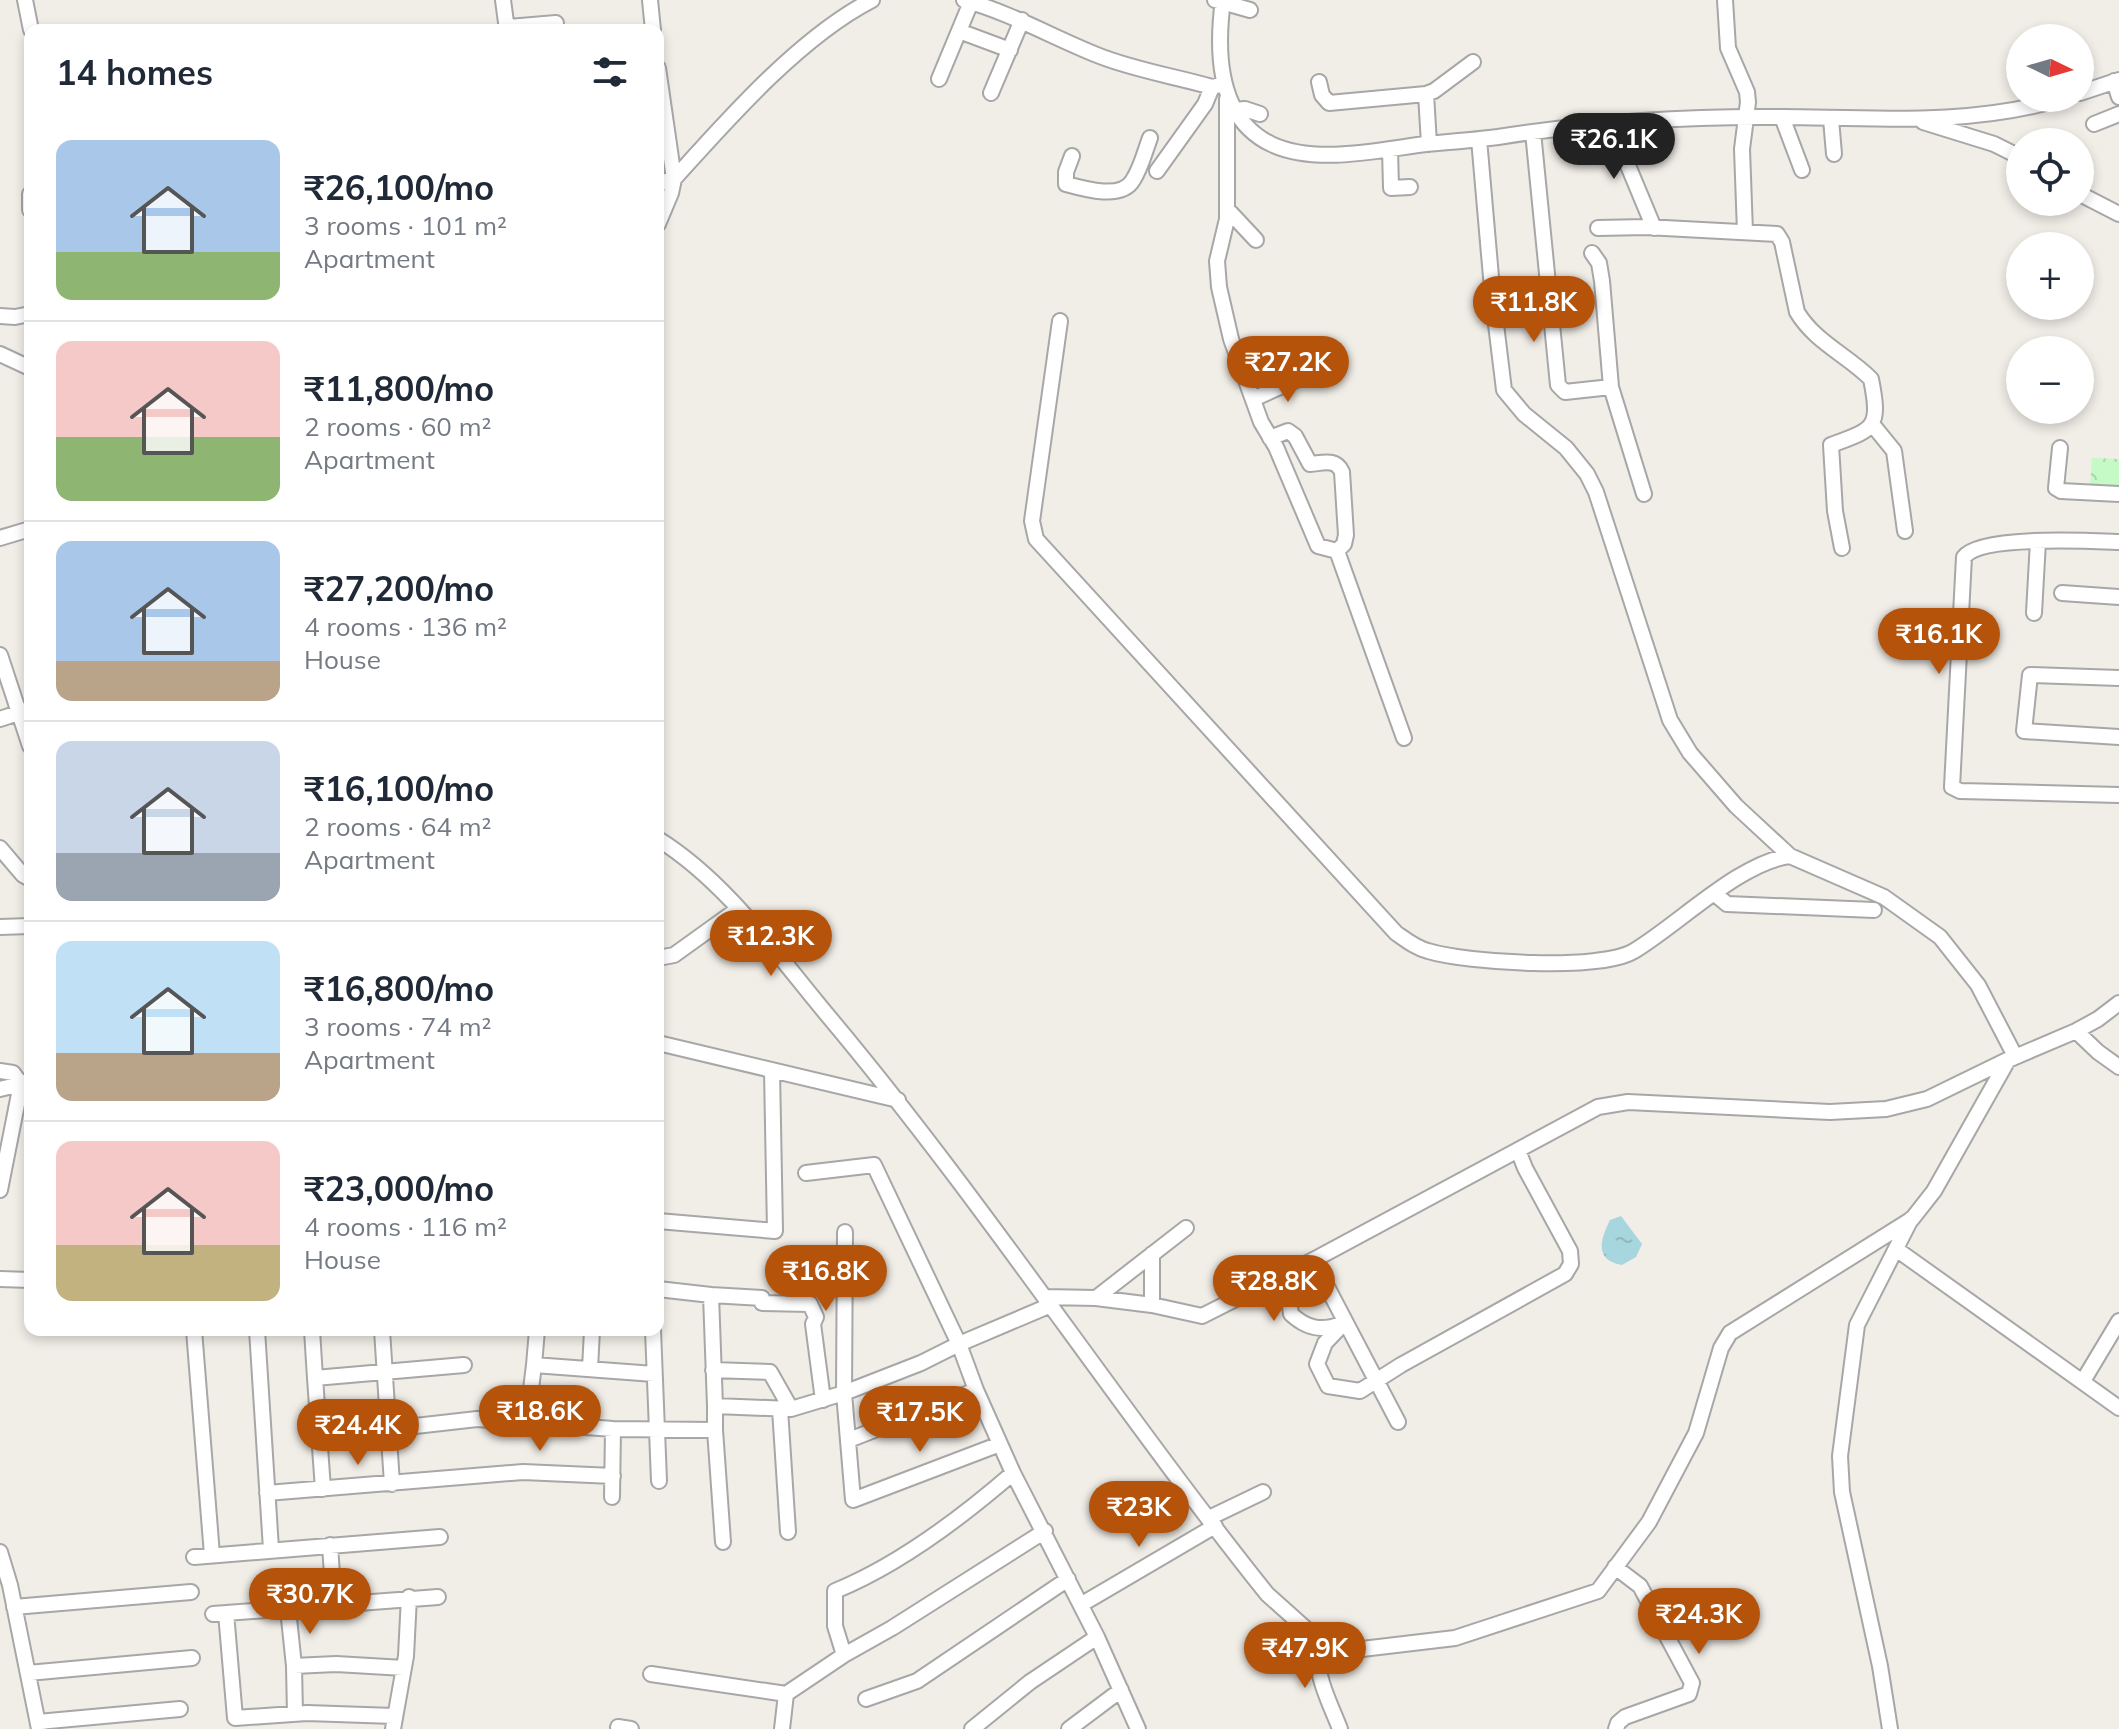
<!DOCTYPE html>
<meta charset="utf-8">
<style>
:root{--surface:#fff;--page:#f6f6f7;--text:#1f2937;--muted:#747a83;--line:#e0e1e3;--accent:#b45309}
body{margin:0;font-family:Mulish,sans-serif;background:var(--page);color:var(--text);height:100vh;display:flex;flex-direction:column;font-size:30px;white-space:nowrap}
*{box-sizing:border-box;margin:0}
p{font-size:26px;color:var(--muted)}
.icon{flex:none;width:44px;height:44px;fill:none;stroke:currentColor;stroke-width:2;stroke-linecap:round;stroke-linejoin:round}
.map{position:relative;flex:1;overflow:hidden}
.details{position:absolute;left:24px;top:24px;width:640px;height:1312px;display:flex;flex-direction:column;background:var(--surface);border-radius:16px;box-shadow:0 4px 12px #0003}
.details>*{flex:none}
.needle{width:52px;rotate:95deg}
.controls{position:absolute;left:2006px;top:24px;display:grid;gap:16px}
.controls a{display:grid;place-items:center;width:88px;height:88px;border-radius:50%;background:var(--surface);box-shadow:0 4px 12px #0003;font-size:40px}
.price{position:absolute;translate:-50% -68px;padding:0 18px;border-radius:28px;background:var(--accent);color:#fff;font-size:26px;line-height:52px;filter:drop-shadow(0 2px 4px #0008)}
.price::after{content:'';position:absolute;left:50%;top:48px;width:24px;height:18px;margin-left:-12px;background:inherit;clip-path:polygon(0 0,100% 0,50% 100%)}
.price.active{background:#222;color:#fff}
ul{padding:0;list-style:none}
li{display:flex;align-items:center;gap:24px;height:200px;padding:0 32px}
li+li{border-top:2px solid var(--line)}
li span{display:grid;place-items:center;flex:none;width:224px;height:160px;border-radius:16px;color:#555}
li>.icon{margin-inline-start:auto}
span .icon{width:96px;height:96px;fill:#fffc;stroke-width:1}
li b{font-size:34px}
h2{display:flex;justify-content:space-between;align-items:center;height:96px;padding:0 32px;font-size:34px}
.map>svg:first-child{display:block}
.park{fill:url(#park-crowns)}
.water{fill:url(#water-ripples)}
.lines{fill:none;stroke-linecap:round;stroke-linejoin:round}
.minor-casing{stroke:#a7a7a7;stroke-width:18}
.minor{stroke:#fff;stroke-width:14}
</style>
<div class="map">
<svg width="2119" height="1729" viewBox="0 0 2119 1729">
<defs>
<pattern id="park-crowns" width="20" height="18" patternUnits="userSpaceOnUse" patternTransform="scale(2)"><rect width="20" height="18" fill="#c5f9c5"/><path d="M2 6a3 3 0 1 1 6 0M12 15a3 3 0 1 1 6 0" fill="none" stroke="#a9d5a9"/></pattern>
<pattern id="water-ripples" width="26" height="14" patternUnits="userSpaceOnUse" patternTransform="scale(2)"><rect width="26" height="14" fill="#a8d6de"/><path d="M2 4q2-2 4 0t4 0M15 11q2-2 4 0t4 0" fill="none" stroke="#90b7be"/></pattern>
</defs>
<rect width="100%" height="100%" fill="#f1ede7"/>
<path class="park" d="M2092 458 2119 459V490L2090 488Z"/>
<path class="water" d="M1621 1216 1642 1244 1636 1257 1622 1265C1594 1260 1600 1240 1610 1220Z"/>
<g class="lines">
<defs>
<path id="minor" d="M25 0 31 30
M503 0 507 30
M650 0 653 30
M964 0C1011 13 1052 37 1097 55 1134 70 1174 76 1212 87L1224 84
M1215 0 1250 10
M1223 0C1216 52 1217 118 1271 144 1315 165 1379 150 1426 144 1450 142 1474 140 1498 137 1592 122 1687 116 1782 117 1875 118 1973 126 2064 98
M1725 0 1728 48 1747 92 1748 102 1742 149 1745 232
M507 27 556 23
M959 31 1010 50
M658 68 674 179 658 183
M939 79 971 2
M2114 81 2119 97
M1319 82 1322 95 1329 103 1426 94
M991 93 1022 20
M2080 93 2119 80
M1227 99V219L1217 261 1219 287 1231 339 1261 422 1276 447 1318 546 1337 551 1404 738
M1234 110 1245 109 1260 114
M1782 117 1802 170
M1831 119 1834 154
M1619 122 1624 156 1654 228
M1923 122 1994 144 2020 157
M2094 124 2119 114
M1533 132 1558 385 1565 392 1611 387 1644 494
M1479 139 1493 300 1504 390 1524 414 1566 448 1587 474 1596 492 1670 720 1690 753 1736 806 1790 856 1884 897 1940 937 1978 985 2015 1056
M1429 144 1426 94 1434 91 1473 62
M1390 149 1391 188 1410 187
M1072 156 1066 172V184C1084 189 1122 200 1133 180 1141 168 1145 151 1150 138
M1157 171 1205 104 1212 87
M30 194V210
M2080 194 2119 214
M1227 209 1256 240
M658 224 671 193 674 179C728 119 800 37 872 0
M1598 228 1646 227 1777 234 1782 242 1797 312C1815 342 1847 355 1871 379 1881 429 1874 429 1831 445L1835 511 1842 548
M1592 253 1599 263 1602 281 1611 387
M0 316 15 317 30 314
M1060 321 1032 521 1036 539 1396 933C1406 940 1416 948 1428 951 1467 963 1601 971 1634 951 1679 924 1740 862 1790 856
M0 354 30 368
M1253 399 1307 375
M1872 424 1894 451 1905 531
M1270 438 1288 431 1295 436 1310 464C1323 463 1336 458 1342 472L1346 535 1344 544 1337 551
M2060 448 2056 488 2061 491 2119 494
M0 538 30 529
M2119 542C2091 541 1980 535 1964 557L1952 787 1960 791 2119 795
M2062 593 2119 597
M2034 613 2038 541
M0 655 30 746
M2119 678 2030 675 2024 731 2119 737
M0 719 30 709
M658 839C727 882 777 955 829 1017 984 1202 1116 1405 1267 1594L1315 1637 1336 1646 1362 1649 1455 1638 1598 1591 1649 1522 1696 1433 1721 1348 1730 1333 1912 1219 1934 1191 2008 1060 2076 1031 2098 1019 2119 1003
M0 848 23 875 30 879
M1715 894 1727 904 1874 910
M0 927 30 926
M658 958 674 955 738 909
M2076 1031 2098 1052 2119 1067
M658 1043 898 1100
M0 1071 13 1073 21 1084 0 1089
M806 1173 874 1165 959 1344 1051 1305
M0 1190 21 1084 30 1080
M658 1221 775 1231 772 1071
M845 1232 844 1393 853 1500 1000 1444
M1896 1249 2119 1408
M1313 1260 1398 1422
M1312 1267C1294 1279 1287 1292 1291 1314 1306 1328 1321 1332 1341 1324
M0 1279 30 1280
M658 1289 711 1295 715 1406
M711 1295 762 1298
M1045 1297 1096 1298 1152 1305 1202 1316 1319 1257 1598 1107 1628 1102 1830 1112 1886 1109 1927 1099 2007 1060
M1096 1298 1186 1228
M762 1303 810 1304 816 1317 813 1324 823 1400
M1152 1305V1254
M1345 1322 1325 1343 1317 1364 1328 1386 1360 1391 1401 1365 1565 1274 1571 1264 1570 1251 1525 1168 1518 1150
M194 1330 212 1555
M257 1330 271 1549
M312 1330 315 1378 464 1365
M382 1330 392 1484
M537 1330 534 1365 654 1374
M653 1330 659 1481
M590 1369 592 1330
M713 1370 770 1372 791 1409
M315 1378 323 1489
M2083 1381 2119 1321
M780 1409 788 1532
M527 1421 534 1365
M389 1429 477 1419 613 1429 715 1430V1406L791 1409 844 1393 921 1363 959 1344 976 1390 1013 1473 1097 1637 1030 1682 972 1729
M715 1430 723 1542
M849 1440 976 1390
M1013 1473C961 1518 899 1565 835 1591V1626L844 1655 892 1628 1045 1531
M267 1493 523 1472 613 1476
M612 1497 613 1429
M1209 1518 1263 1492
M330 1545 334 1605
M0 1552 10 1585 39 1729
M194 1557 440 1537
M1615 1567 1640 1586 1692 1683 1689 1694 1625 1717 1618 1723 1616 1729
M1082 1604 1215 1526
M14 1607 191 1592
M288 1609 294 1666 295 1714
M226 1613 235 1718 307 1713 394 1716
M213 1614 438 1597
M1097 1637 1138 1729
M1315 1637 1320 1654C1313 1672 1333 1710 1340 1729
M294 1666 336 1664 404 1668
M28 1673 192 1658
M651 1674 786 1694 844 1655
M866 1699 917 1681 1068 1579
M38 1722 180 1709
M618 1727 631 1729
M393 1729 406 1656 409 1597
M782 1729 786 1694
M1069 1729 1121 1690
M1890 1729 1880 1666 1842 1492 1840 1456 1857 1325 1911 1219"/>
</defs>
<use href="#minor" class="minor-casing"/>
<use href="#minor" class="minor"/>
</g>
</svg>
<div class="controls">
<a><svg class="needle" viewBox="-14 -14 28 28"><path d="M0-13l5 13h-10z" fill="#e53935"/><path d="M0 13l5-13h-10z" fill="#747a83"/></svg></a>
<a><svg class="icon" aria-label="locate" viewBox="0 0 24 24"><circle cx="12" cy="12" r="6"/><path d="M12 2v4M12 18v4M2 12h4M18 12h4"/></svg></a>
<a>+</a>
<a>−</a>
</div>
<b class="price active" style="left:1614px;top:181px">₹26.1K</b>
<b class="price" style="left:1534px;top:344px">₹11.8K</b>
<b class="price" style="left:1288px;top:404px">₹27.2K</b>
<b class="price" style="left:1939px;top:676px">₹16.1K</b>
<b class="price" style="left:771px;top:978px">₹12.3K</b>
<b class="price" style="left:826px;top:1313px">₹16.8K</b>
<b class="price" style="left:1274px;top:1323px">₹28.8K</b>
<b class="price" style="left:540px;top:1453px">₹18.6K</b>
<b class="price" style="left:920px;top:1454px">₹17.5K</b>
<b class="price" style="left:358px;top:1467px">₹24.4K</b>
<b class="price" style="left:1139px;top:1549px">₹23K</b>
<b class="price" style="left:310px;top:1636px">₹30.7K</b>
<b class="price" style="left:1699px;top:1656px">₹24.3K</b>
<b class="price" style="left:1305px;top:1690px">₹47.9K</b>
<section class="details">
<h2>14 homes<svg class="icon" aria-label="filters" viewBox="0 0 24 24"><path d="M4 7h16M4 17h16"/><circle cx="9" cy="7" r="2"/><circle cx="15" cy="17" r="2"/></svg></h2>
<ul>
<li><span style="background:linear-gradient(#a9c7e8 70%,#8fb573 0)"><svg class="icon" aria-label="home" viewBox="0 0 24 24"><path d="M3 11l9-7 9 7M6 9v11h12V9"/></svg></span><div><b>₹26,100/mo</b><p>3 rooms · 101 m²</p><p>Apartment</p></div></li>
<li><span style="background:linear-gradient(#f6c9c9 60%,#8fb573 0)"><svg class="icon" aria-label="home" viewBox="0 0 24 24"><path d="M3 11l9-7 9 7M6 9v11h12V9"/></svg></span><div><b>₹11,800/mo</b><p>2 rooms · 60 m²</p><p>Apartment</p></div></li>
<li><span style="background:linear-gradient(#a9c7e8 75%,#b9a48a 0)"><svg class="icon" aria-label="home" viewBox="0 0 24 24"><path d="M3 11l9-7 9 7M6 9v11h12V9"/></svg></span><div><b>₹27,200/mo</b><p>4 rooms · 136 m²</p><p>House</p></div></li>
<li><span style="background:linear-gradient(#c9d6e8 70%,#9aa5b1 0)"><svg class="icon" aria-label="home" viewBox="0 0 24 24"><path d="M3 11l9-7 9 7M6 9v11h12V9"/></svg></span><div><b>₹16,100/mo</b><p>2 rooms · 64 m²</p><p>Apartment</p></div></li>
<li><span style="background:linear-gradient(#bfe0f5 70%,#b9a48a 0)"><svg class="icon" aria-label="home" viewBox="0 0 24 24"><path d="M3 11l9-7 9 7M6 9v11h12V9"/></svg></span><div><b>₹16,800/mo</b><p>3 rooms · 74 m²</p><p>Apartment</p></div></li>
<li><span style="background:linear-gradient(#f6c9c9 65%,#c2b280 0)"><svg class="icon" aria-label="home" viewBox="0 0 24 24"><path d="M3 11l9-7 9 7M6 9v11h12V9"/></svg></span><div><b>₹23,000/mo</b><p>4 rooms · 116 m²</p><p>House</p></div></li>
</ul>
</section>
</div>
